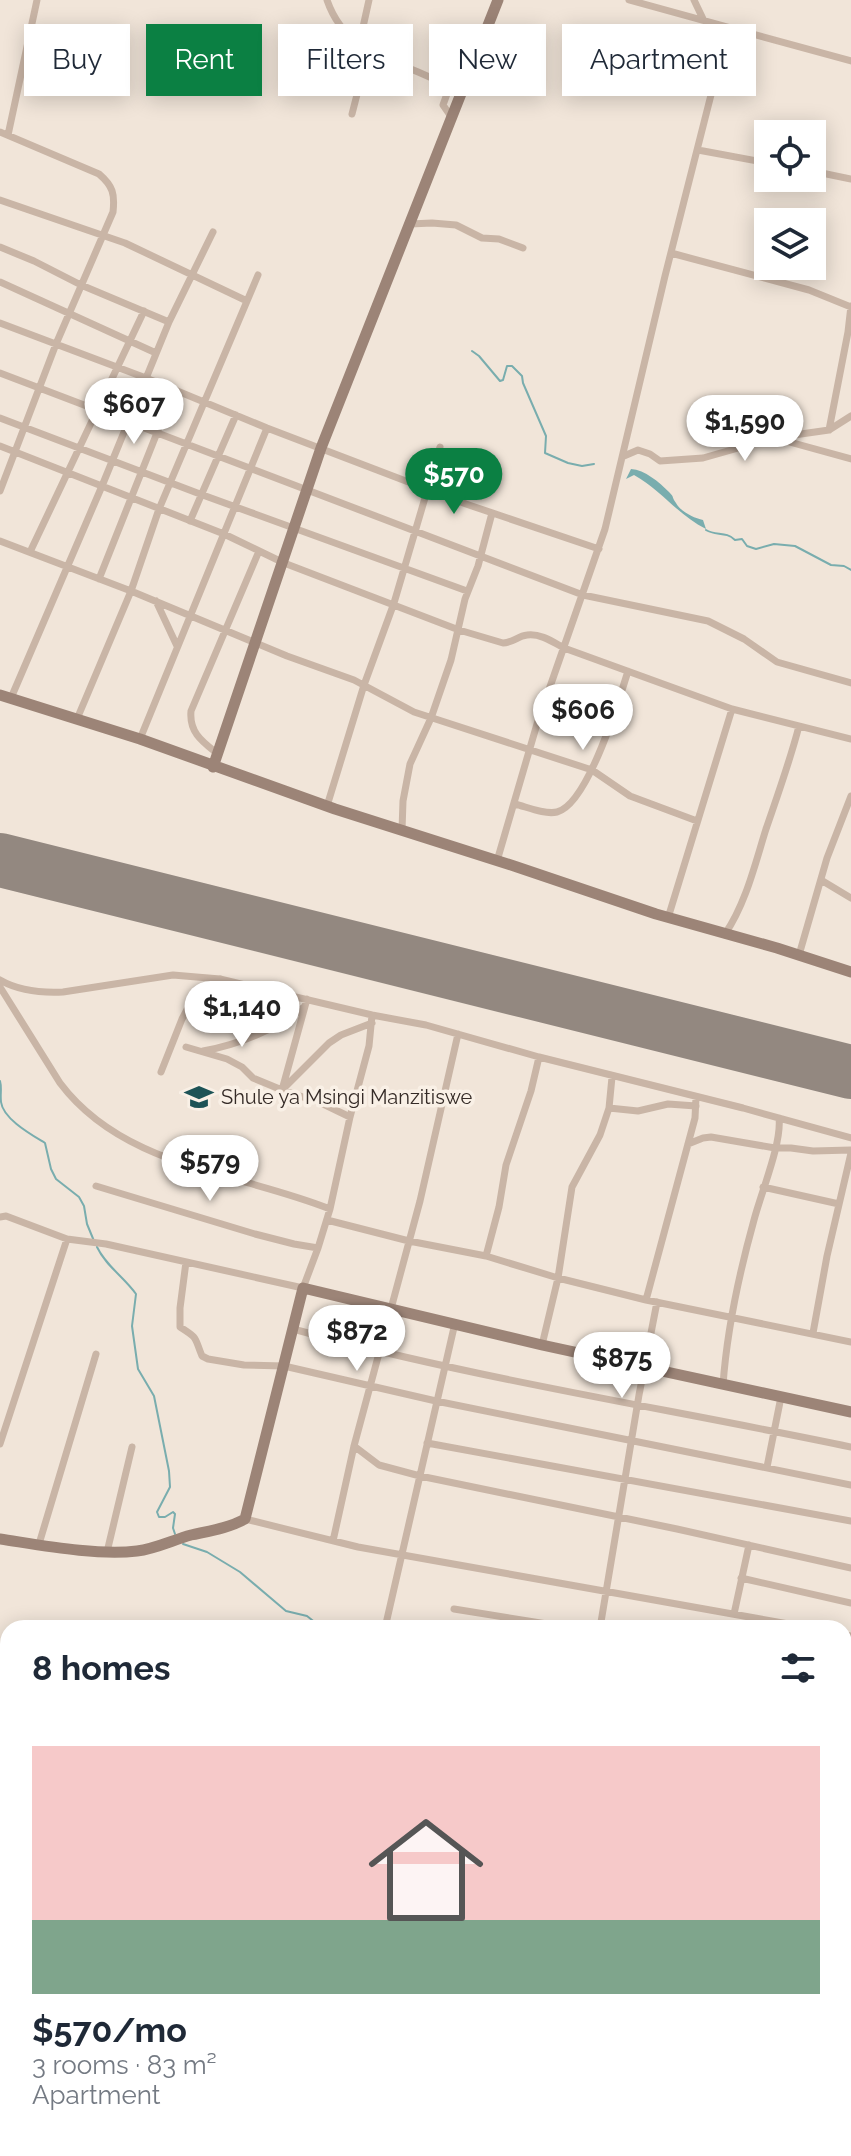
<!DOCTYPE html>
<meta charset="utf-8">
<style>
:root{--surface:#fff;--page:#f2f2f3;--text:#1f2937;--muted:#747a83;--line:#e0e1e3;--accent:#0b8043}
body{margin:0;font-family:Raleway,sans-serif;background:var(--page);color:var(--text);height:100vh;display:flex;flex-direction:column;font-size:30px;white-space:nowrap}
*{box-sizing:border-box;margin:0}
p{font-size:26px;color:var(--muted)}
.icon{flex:none;width:44px;height:44px;fill:none;stroke:currentColor;stroke-width:2;stroke-linecap:round;stroke-linejoin:round}
.map{position:relative;flex:1;overflow:hidden}
.sheet{position:absolute;left:0px;top:1620px;width:852px;height:536px;display:flex;flex-direction:column;background:var(--surface);border-radius:24px 24px 0 0;box-shadow:0 4px 20px #0003}
.sheet>*{flex:none}
.banner{position:absolute;left:24px;top:24px;width:804px;height:72px;display:flex;gap:16px}
.fabs{position:absolute;left:754px;top:120px;display:grid;gap:16px}
.fabs a{display:grid;place-items:center;width:72px;height:72px;border-radius:0px;background:var(--surface);box-shadow:0 4px 20px #0003;font-size:40px}
.price{position:absolute;translate:-50% -68px;padding:0 18px;border-radius:28px;background:#fff;color:#222;font-size:26px;line-height:52px;filter:drop-shadow(0 2px 4px #0008)}
.price::after{content:'';position:absolute;left:50%;top:48px;width:24px;height:18px;margin-left:-12px;background:inherit;clip-path:polygon(0 0,100% 0,50% 100%)}
.price.active{background:var(--accent);color:#fff}
ul{padding:0;list-style:none}
li{display:grid;align-content:center;gap:16px;height:424px;padding:0 32px}
li+li{border-top:2px solid var(--line)}
li span{display:grid;place-items:center;height:248px;border-radius:0px;color:#555}
li>.icon{margin-inline-start:auto}
span .icon{width:144px;height:144px;fill:#fffc;stroke-width:1}
li b{font-size:34px}
h2{display:flex;justify-content:space-between;align-items:center;height:96px;padding:0 32px;font-size:34px}
.pill{padding:0 28px;border-radius:0px;background:var(--surface);box-shadow:0 4px 20px #0003;font-size:28px;line-height:72px}
.pill.active{background:var(--accent);color:#fff}
.map>svg:first-child{display:block}
.green{fill:#b4c09a}
.water{fill:#79adae}
.lines{fill:none;stroke-linecap:round;stroke-linejoin:round}
.stream{stroke:#79adae;stroke-width:2}
.runway{stroke:#938880;stroke-width:54}
.street{stroke:#c9b5a6;stroke-width:7}
.secondary{stroke:#9c8477;stroke-width:11}
.labels{text-anchor:middle;dominant-baseline:central;stroke-width:7;stroke-linejoin:round;paint-order:stroke}
.poi-label{font-size:20px;fill:#352b27;stroke:#f9f0e6;text-anchor:start}
</style>
<div class="map">
<svg width="851" height="2156" viewBox="0 0 851 2156">
<rect width="100%" height="100%" fill="#f1e5d9"/>
<path class="green" d="M0 1950 8 1953V1978L6 1979 4 1991 8 1994V2030L0 2027Z"/>
<path class="water" d="M631 469C645 470 659 482 669 492 675 498 671 496 676 503 681 512 694 518 703 520L706 529C678 515 661 490 634 475L626 479Z"/>
<g class="lines">
<path class="stream" d="M472 351 479 356 500 381 503 380 507 366H512L522 376 523 383 546 436 545 453 568 463 582 466 594 464
M706 530C716 536 726 531 735 540L742 539 747 546 756 549 774 544 795 546 831 565 844 566 851 570
M0 1081C2 1088 0 1094 1 1102 3 1119 32 1135 45 1143L51 1169 56 1179 79 1197 84 1206 87 1224 94 1241
M97 1247C106 1266 124 1277 136 1294L132 1326 138 1369 154 1396 169 1471 170 1487 157 1512 159 1517H165L173 1512 175 1514 173 1528 175 1534
M183 1544 207 1552 240 1572 286 1611 307 1616 317 1624 333 1628"/>
<path class="runway" d="M0 860 851 1072"/>
<path class="street" d="M327 0C347 58 400 59 445 85L448 91 443 105 452 118
M629 0 851 61
M694 0 704 21
M352 114 362 75 359 45 369 0
M0 132 99 174C113 186 115 194 113 212L56 344 0 491
M8 135 37 0
M698 150 768 163
M812 171 851 179
M0 200 125 243 247 301
M410 224 432 223 456 225 482 238 499 239 523 248
M0 247 34 261 81 285 169 322
M671 253 809 290 851 307
M0 282 156 353
M0 323 146 378 267 428 466 504 599 549
M0 373 583 595 708 621 744 639 777 662 851 683
M0 418 200 494 467 591
M829 430 848 332 851 306
M775 438 851 459
M0 446 224 534 284 563 459 630 503 643C512 643 518 636 527 635 540 633 553 642 564 648L732 709 851 739
M624 456 638 450 650 454 660 461 703 458 773 438 829 430 851 416
M190 521 236 415
M0 541 131 591 159 509 258 275
M30 552 144 311
M99 579 174 390
M156 601 177 646
M11 698 102 486 169 322 213 232
M77 719 131 591 287 656 354 680 414 712 592 770 630 796 697 821
M140 739 267 428
M218 754C203 742 189 733 191 711L259 551
M515 804C527 807 545 815 557 812 588 804 619 700 628 671
M327 806 364 685 394 603 440 447
M402 830 403 801 410 764 431 718 451 660 465 599 478 566 492 513
M497 861 537 724 605 529 665 276 728 28
M821 880 851 898
M668 918 732 709
M725 934C746 903 755 864 766 829 778 794 790 761 799 726
M799 955 827 858 851 796
M0 980C19 991 42 993 63 992L173 975 220 979 372 1015 426 1025 539 1057 743 1108 851 1138
M0 987 60 1083C124 1168 238 1172 330 1209
M307 999 282 1090 321 1103 350 1117
M245 1039 253 1016 254 987
M186 1047 227 1059 242 1067 253 1078 282 1090 329 1043 341 1035 372 1023
M203 1051C238 1045 277 1029 304 1007
M161 1072 182 1019 190 1004 220 979
M609 1108 638 1111 668 1104 696 1106
M688 1144 703 1138 711 1137 775 1148H791L813 1151 851 1150
M96 1186 255 1234 294 1244 318 1248
M763 1187 839 1204
M0 1217 6 1216 67 1239
M327 1220 409 1241 486 1256 558 1278 646 1300 851 1342
M486 1256 499 1207 506 1165 531 1091 539 1057
M186 1262 180 1308V1327C199 1339 194 1337 202 1356L208 1359 244 1365 284 1366 436 1401 851 1485
M646 1300 695 1118 696 1097
M293 1329C476 1379 665 1408 851 1447
M813 1333 827 1256 851 1153
M542 1345 558 1278 572 1187 600 1135 609 1108 612 1077
M723 1385C727 1329 739 1274 754 1220 761 1193 782 1143 779 1118
M427 1443 851 1521
M0 1444 67 1239 106 1244 303 1288 318 1248 330 1209 350 1117 369 1046 372 1015
M354 1446 379 1465 420 1476 677 1529 851 1568
M767 1467 781 1397
M245 1519 358 1547 811 1628
M333 1541 354 1446 420 1201 458 1034
M39 1544 96 1354
M107 1552 132 1447
M741 1578 851 1603
M454 1609 572 1628
M734 1614 749 1545
M385 1628 455 1323
M600 1628 639 1395 657 1302
M844 1635 851 1636
M844 1729 851 1730
M844 1773 851 1774
M844 1825 851 1826
M844 1943 851 1909
M265 2148V2156
M682 2148V2156"/>
<path class="secondary" d="M0 695 140 739 335 809 514 866 656 914 777 948 851 972
M213 767 321 448 498 0
M0 1539C40 1545 97 1556 137 1551 155 1549 173 1540 191 1535 209 1531 229 1528 245 1519L303 1288 542 1345 851 1412
M844 2144H851
M693 2156 788 2148
M806 2156 851 2153"/>
</g>
<defs>
<symbol id="school-bare" viewBox="-9 -9 18 18"><path d="M0-5L7-2L0 1L-7-2ZM-4 1L0 2.5L4 1V4Q0 6-4 4Z" fill="#1d5356" stroke="#f9f0e6" stroke-width="2.5" paint-order="stroke"/></symbol>
</defs>
<g fill-rule="evenodd">
<use href="#school-bare" x="179" y="1077" width="40" height="40"/>
</g>
<g class="labels">
<g class="poi-label">
<text x="221" y="1097">Shule ya Msingi Manzitiswe</text>
</g>
</g>
</svg>
<div class="fabs">
<a><svg class="icon" aria-label="locate" viewBox="0 0 24 24"><circle cx="12" cy="12" r="6"/><path d="M12 2v4M12 18v4M2 12h4M18 12h4"/></svg></a>
<a><svg class="icon" aria-label="layers" viewBox="0 0 24 24"><path d="M12 4l9 5-9 5-9-5zM3 14l9 5 9-5"/></svg></a>
</div>
<b class="price" style="left:134px;top:446px">$607</b>
<b class="price" style="left:745px;top:463px">$1,590</b>
<b class="price active" style="left:454px;top:516px">$570</b>
<b class="price" style="left:583px;top:752px">$606</b>
<b class="price" style="left:242px;top:1049px">$1,140</b>
<b class="price" style="left:210px;top:1203px">$579</b>
<b class="price" style="left:357px;top:1373px">$872</b>
<b class="price" style="left:622px;top:1400px">$875</b>
<div class="banner">
<a class="pill">Buy</a>
<a class="pill active">Rent</a>
<a class="pill">Filters</a>
<a class="pill">New</a>
<a class="pill">Apartment</a>
</div>
<section class="sheet">
<h2>8 homes<svg class="icon" aria-label="filters" viewBox="0 0 24 24"><path d="M4 7h16M4 17h16"/><circle cx="9" cy="7" r="2"/><circle cx="15" cy="17" r="2"/></svg></h2>
<ul>
<li><span style="background:linear-gradient(#f6c9c9 70%,#7fa58c 0)"><svg class="icon" aria-label="home" viewBox="0 0 24 24"><path d="M3 11l9-7 9 7M6 9v11h12V9"/></svg></span><div><b>$570/mo</b><p>3 rooms · 83 m²</p><p>Apartment</p></div></li>
</ul>
</section>
</div>
